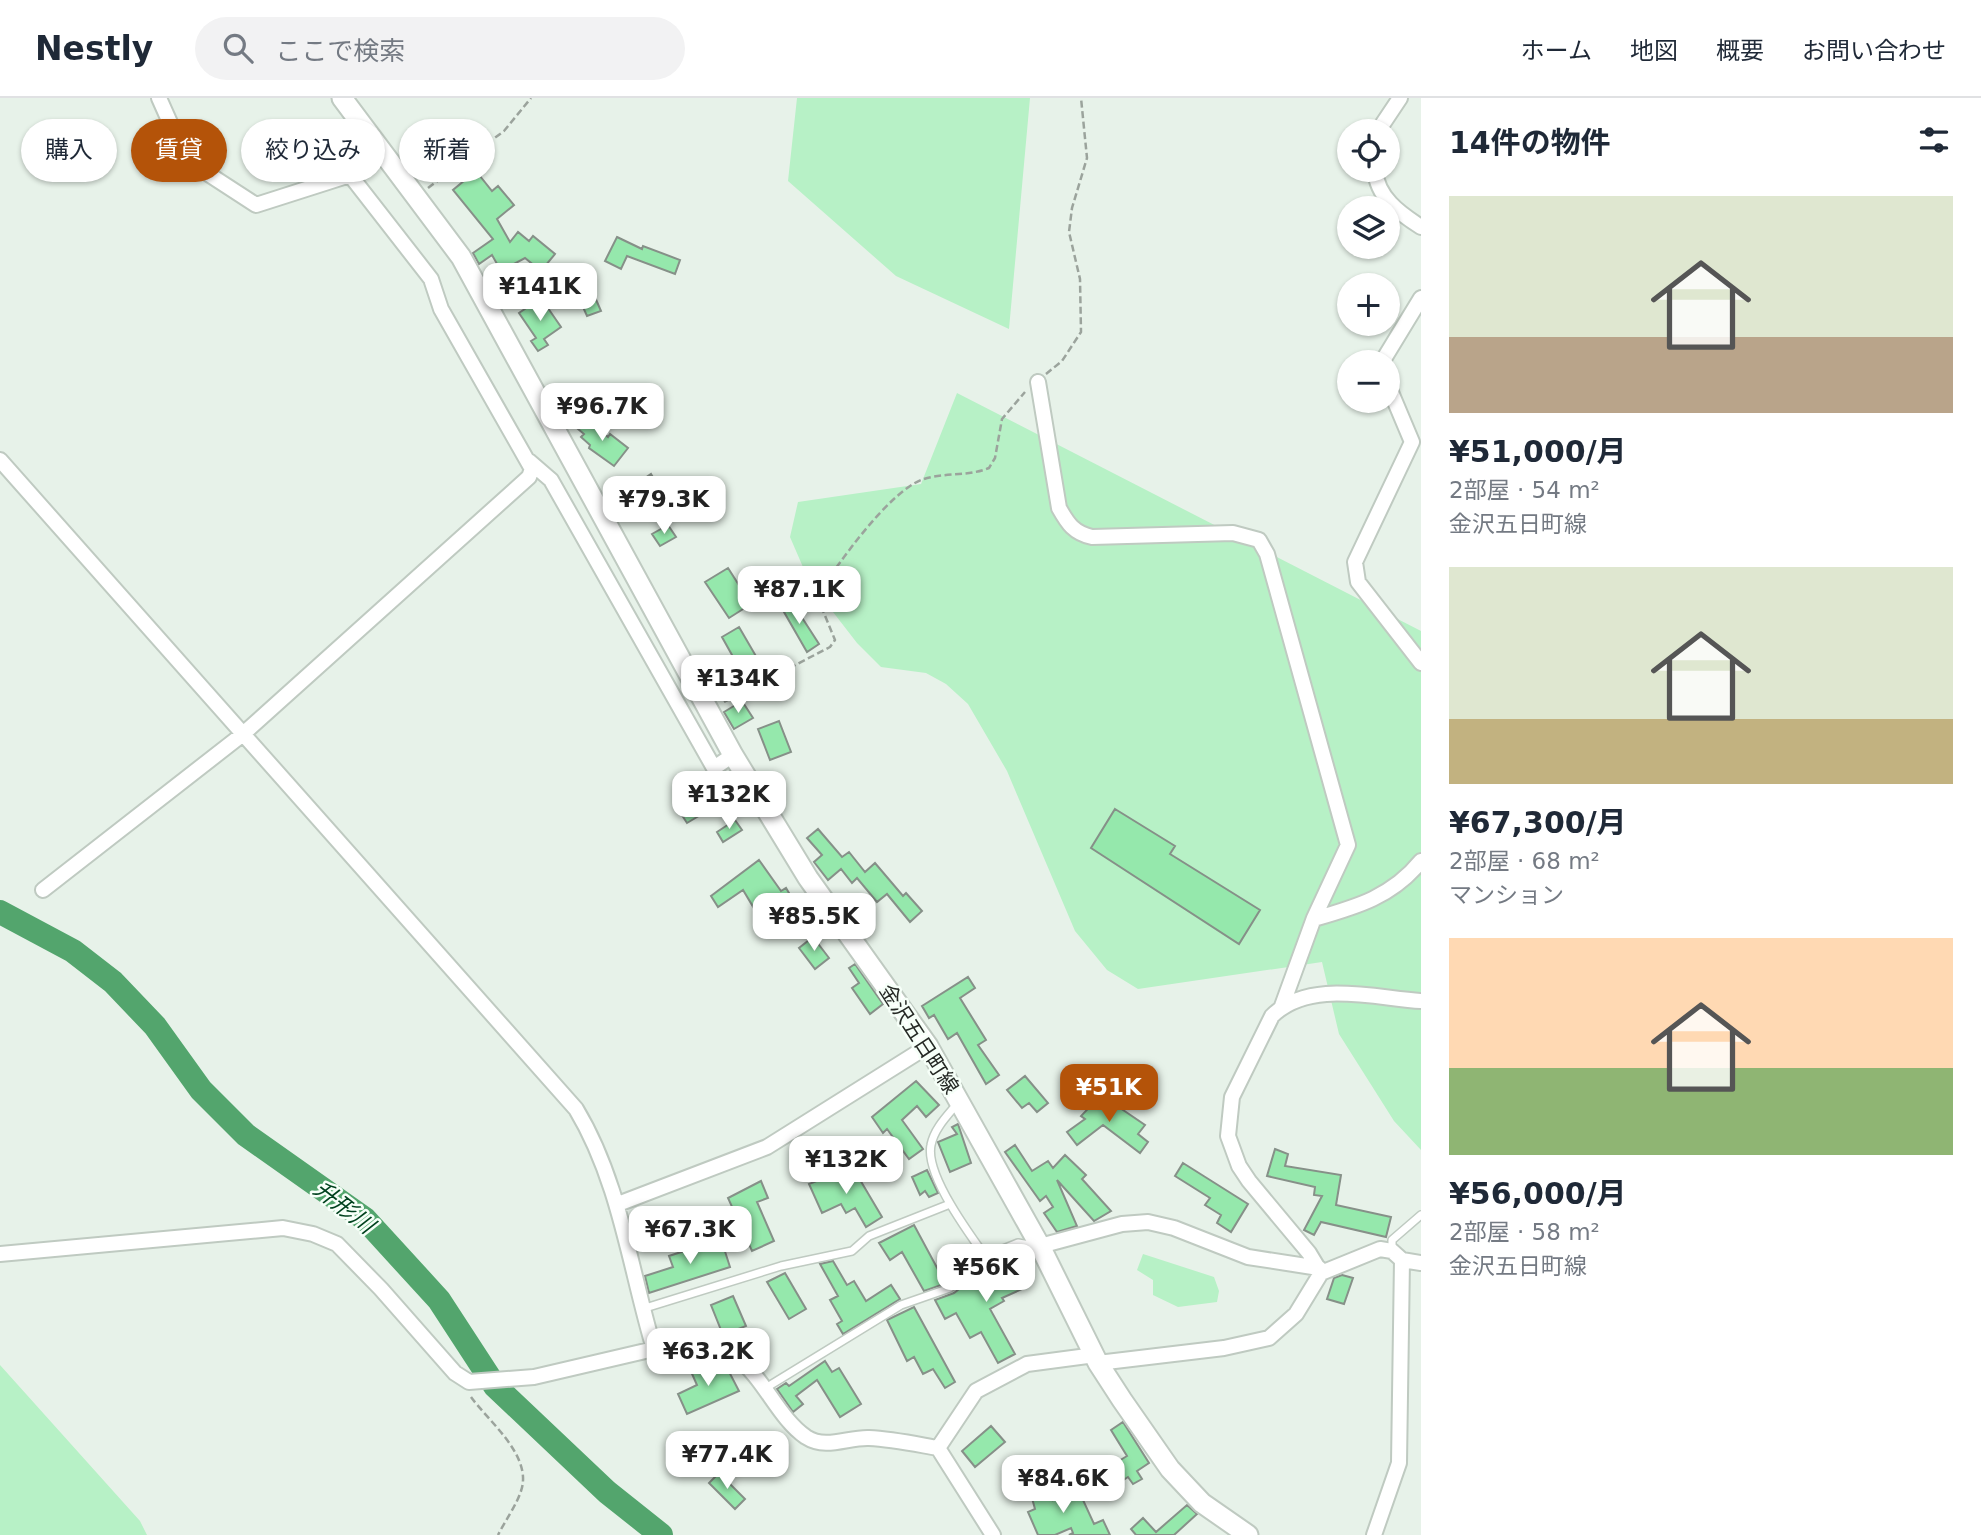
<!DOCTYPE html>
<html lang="ja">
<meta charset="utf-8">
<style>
:root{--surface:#fff;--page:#f2f2f3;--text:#1f2937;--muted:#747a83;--line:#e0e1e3;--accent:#b45309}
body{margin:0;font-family:"DejaVu Sans","Noto Sans JP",sans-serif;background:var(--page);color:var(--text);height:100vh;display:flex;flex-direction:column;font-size:26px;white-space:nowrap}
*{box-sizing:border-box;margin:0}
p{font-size:23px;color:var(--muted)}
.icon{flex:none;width:38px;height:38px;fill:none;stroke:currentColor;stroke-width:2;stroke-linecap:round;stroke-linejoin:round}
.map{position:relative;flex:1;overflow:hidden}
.drawer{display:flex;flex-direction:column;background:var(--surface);width:560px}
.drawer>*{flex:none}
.top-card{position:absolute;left:21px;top:21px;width:665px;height:63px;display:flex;gap:14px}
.controls{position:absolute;left:1337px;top:21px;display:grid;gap:14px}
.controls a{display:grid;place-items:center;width:63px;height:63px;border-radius:50%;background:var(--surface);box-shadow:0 2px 5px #0004;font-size:35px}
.price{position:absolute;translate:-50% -60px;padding:0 16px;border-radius:14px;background:#fff;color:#222;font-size:23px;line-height:46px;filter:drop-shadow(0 2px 4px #0008)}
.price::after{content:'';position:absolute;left:50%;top:42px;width:21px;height:16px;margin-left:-10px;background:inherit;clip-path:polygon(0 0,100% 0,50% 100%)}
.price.selected{background:var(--accent);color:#fff}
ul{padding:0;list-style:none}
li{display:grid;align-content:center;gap:14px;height:371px;padding:0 28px}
li span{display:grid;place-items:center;height:217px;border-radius:0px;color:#555}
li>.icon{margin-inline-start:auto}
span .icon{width:126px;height:126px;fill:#fffc;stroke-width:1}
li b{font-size:30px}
h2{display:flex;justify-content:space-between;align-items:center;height:84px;padding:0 28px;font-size:30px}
.chip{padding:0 24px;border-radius:32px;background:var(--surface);box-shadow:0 2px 5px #0004;font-size:24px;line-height:63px}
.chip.selected{background:var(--accent);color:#fff}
header{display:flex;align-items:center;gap:42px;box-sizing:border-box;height:98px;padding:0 35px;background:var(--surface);border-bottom:2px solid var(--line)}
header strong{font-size:33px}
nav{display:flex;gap:38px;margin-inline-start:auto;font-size:24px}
.search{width:490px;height:63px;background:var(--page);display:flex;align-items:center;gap:18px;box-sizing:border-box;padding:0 24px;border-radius:38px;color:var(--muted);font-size:26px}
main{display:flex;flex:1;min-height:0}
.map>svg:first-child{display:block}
.green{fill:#b7f1c6}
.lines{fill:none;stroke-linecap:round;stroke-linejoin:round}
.river{stroke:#53a56d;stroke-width:24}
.building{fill:#95e8ac;stroke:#869088;stroke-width:2}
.service-casing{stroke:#bfcac1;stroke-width:10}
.minor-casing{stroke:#bfcac1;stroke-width:18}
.secondary-casing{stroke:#bfcac1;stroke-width:23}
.path{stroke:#9ba39c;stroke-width:2.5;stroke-dasharray:7 3.5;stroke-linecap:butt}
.service{stroke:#fff;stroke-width:7}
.minor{stroke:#fff;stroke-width:14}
.secondary{stroke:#fff;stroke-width:19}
.labels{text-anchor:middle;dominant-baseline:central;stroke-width:5;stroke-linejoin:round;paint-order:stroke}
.street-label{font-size:21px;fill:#252925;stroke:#f6fff8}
.water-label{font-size:23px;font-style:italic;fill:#00421e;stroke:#f6fff8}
</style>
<header>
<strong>Nestly</strong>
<div class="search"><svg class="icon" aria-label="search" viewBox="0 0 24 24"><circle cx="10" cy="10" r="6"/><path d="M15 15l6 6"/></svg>ここで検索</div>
<nav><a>ホーム</a><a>地図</a><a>概要</a><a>お問い合わせ</a></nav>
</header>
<main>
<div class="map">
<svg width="1421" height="1437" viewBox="0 0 1421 1437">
<rect width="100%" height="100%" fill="#e7f2e9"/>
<path class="green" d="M797 0H1030L1009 231 896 178 788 83Z
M957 295 1421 533V1052L1394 1023 1339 936 1322 864 1138 891 1107 872 1075 833 1007 673 968 606 946 586 926 575 881 569 857 545 809 483 790 439 798 404 921 386Z
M1143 1156 1214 1179 1219 1193 1217 1204 1178 1209 1153 1197V1182L1137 1172Z
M0 1267 140 1423 147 1437H0Z"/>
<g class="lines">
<path class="river" d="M0 814 73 853 113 884 155 928 201 992 246 1037 365 1121 439 1202 495 1288 607 1394 661 1437"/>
</g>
<path class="building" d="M447 28 471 43 458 64 434 48Z
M352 34 362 47 352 55 357 63 331 73 319 52Z
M476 73 492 93 498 88 514 107 497 121 510 144 518 134 529 143 533 138 555 156 541 173 525 160 501 173 492 157 479 166 473 155 493 141 453 92Z
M617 139 642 151 643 148 680 162 675 176 627 158 621 171 605 163Z
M584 174 601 213 587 218 579 200 573 202 565 182Z
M541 200 561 229 544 241 548 247 538 253 531 243 536 240 519 215Z
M585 320 608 339 610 336 628 350 614 368 589 350 590 347 581 339 584 336 577 330Z
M651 376 667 403 652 412 636 386Z
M668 427 676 439 660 448 652 436Z
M728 470 751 506 729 520 705 484Z
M790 501 819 546 807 554 780 507Z
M739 529 764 572 739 588 724 562 732 557 722 539Z
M742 603 753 620 734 631 724 614Z
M779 623 791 654 770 662 758 631Z
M722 677 734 697 687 725 678 711 701 696 698 691Z
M1115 711 1175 748 1170 756 1260 812 1239 846 1091 750Z
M735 722 742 732 723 744 717 734Z
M818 731 842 759 849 754 865 774 875 765 903 798 906 795 922 813 910 824 887 796 877 804 857 780 852 785 841 771 828 782 814 764 822 757 807 740Z
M759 762 781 793 786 790 796 807 764 827 743 792 718 809 711 798Z
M813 839 829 860 815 871 799 850Z
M855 866 883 906 870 916 852 890 859 885 849 870Z
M968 879 975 890 960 900 986 942 978 947 999 977 986 986 957 935 948 941 934 917 929 920 922 908Z
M1025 978 1048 1005 1037 1014 1029 1005 1022 1010 1007 992Z
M916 983 939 1007 926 1019 917 1008 902 1022 923 1051 909 1061 887 1031 883 1035 872 1019Z
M1101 997 1145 1027 1138 1036 1148 1044 1140 1055 1103 1027 1077 1047 1067 1034 1085 1021 1081 1018Z
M958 1026 971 1065 950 1074 938 1044 957 1036 952 1029Z
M1015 1047 1032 1073 1048 1063 1053 1070 1065 1057 1086 1077 1082 1081 1111 1113 1094 1123 1057 1082 1077 1128 1057 1134 1044 1115 1053 1109 1046 1098 1040 1103 1005 1054Z
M1275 1051 1288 1056 1285 1068 1341 1077 1336 1107 1391 1119 1386 1139 1321 1124 1314 1137 1304 1132 1322 1098 1314 1097 1315 1089 1267 1078Z
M1183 1065 1248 1106 1231 1134 1217 1125 1221 1117 1205 1107 1210 1100 1175 1078Z
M853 1070 882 1119 866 1129 855 1110 846 1115 841 1106 822 1115 809 1086 834 1076 836 1081Z
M927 1072 938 1095 929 1099 925 1093 920 1097 912 1079Z
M761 1083 768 1100 757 1104 774 1143 752 1153 728 1100Z
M914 1127 942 1179 962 1161 967 1166 947 1185 924 1193 902 1154 890 1162 879 1145Z
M721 1141 730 1169 649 1195 645 1178 673 1169 669 1158Z
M1015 1153 1029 1188 1002 1200 1004 1203 990 1211 1015 1256 998 1265 981 1234 970 1240 956 1215 945 1221 935 1202 954 1195 986 1169 997 1184 1004 1185 1007 1179 997 1164Z
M833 1163 847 1187 854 1183 866 1203 891 1187 900 1201 843 1236 837 1226 842 1223 830 1202 838 1198 820 1166Z
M785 1175 806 1211 789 1221 767 1184Z
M1342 1177 1353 1180 1344 1206 1327 1201 1334 1180Z
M733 1198 746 1228 723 1237 711 1207Z
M914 1209 955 1284 945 1290 933 1271 923 1276 914 1259 907 1263 887 1222Z
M825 1263 832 1274 839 1270 861 1306 840 1319 817 1282 796 1298 803 1306 793 1314 777 1291 786 1285 789 1288Z
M725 1266 739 1293 687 1316 678 1296 697 1287 689 1269 701 1267 705 1275Z
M1123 1324 1149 1365 1137 1373 1142 1381 1133 1386 1128 1379 1114 1388 1104 1372 1127 1358 1111 1332Z
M991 1328 1005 1344 975 1369 962 1353Z
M719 1375 745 1401 735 1411 709 1385Z
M1049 1388 1053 1402 1078 1391 1094 1426 1103 1422 1110 1437H1069L1073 1435 1071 1430 1055 1437H1038L1028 1414 1035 1411 1030 1393Z
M1187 1407 1197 1416 1174 1437H1136L1131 1431 1143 1420 1156 1434Z"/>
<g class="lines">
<defs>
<path id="service" d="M957 1006C947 1018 934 1031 931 1047 924 1080 981 1152 1001 1180
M1392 1153V1142L1421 1117
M642 1211 781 1168 852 1153 869 1138 950 1106
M764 1291 901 1207 950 1190 986 1158 1018 1145 1036 1148"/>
<path id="minor" d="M1378 33 1400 0
M1375 72C1377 99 1399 115 1421 129
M1382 264 1421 200
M1038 284 1059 410C1068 426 1074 435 1092 439L1233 435 1259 442 1267 456 1348 747 1314 820 1282 908
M1388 287 1412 344 1355 464 1358 484 1421 565
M0 362 576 1011C620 1084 630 1171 654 1251 689 1274 712 1244 735 1259 763 1277 777 1319 806 1339 826 1352 848 1339 869 1340 892 1341 915 1346 938 1350L993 1437
M529 363 551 382 714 670 733 657
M43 792 243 636 529 379 532 371 441 211 431 181 350 77 256 107 196 68 184 56 159 0
M1314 821C1356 809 1392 799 1421 763
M618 1106 767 1049 928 948
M1040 1148 1122 1126 1148 1124 1174 1130 1248 1159 1319 1170
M0 1156 283 1130 313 1136 337 1146 381 1191 455 1275 469 1284 534 1279 654 1251
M1321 1175 1309 1155 1249 1083 1239 1068 1228 1038 1232 999 1272 918C1309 881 1374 900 1421 903
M1098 1265 1224 1250 1269 1240 1296 1216 1321 1175 1380 1151 1392 1153 1402 1162 1421 1165
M938 1350 976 1293 1027 1266 1095 1257
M1374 1437 1399 1365 1402 1162"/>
<path id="secondary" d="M342 0 461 159 733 657 808 780 928 948 1040 1148 1098 1265 1122 1302 1170 1371 1202 1405 1248 1437"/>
</defs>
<use href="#service" class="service-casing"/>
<use href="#minor" class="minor-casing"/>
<use href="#secondary" class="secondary-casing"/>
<path class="path" d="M428 90 504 33 531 0
M1046 276 1062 263 1081 234 1080 181 1069 134 1072 110 1087 60 1081 0
M724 604 830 549 835 542 817 498C837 467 887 396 921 382 942 374 967 379 989 370L995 360 1002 321 1025 294
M471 1299C489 1324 533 1358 521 1393 516 1408 505 1423 498 1437"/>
<use href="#service" class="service"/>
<use href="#minor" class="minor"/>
<use href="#secondary" class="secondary"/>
</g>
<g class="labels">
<g class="street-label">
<text transform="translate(919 941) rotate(57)">金沢五日町線</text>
</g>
<g class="water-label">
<text transform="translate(344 1109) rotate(38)">升形川</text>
</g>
</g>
</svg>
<div class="controls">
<a><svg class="icon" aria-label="locate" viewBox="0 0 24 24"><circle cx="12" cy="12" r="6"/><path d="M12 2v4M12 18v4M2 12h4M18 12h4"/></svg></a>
<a><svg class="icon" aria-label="layers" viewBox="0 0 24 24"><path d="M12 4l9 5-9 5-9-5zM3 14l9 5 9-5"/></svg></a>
<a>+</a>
<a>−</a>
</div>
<b class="price" style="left:540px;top:225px">¥141K</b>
<b class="price" style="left:602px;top:345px">¥96.7K</b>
<b class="price" style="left:664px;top:438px">¥79.3K</b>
<b class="price" style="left:799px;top:528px">¥87.1K</b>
<b class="price" style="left:738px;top:617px">¥134K</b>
<b class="price" style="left:729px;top:733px">¥132K</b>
<b class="price" style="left:814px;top:855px">¥85.5K</b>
<b class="price selected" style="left:1109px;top:1026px">¥51K</b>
<b class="price" style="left:846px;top:1098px">¥132K</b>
<b class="price" style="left:690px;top:1168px">¥67.3K</b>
<b class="price" style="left:986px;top:1206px">¥56K</b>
<b class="price" style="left:708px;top:1290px">¥63.2K</b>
<b class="price" style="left:727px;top:1393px">¥77.4K</b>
<b class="price" style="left:1063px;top:1417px">¥84.6K</b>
<div class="top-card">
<a class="chip">購入</a>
<a class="chip selected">賃貸</a>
<a class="chip">絞り込み</a>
<a class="chip">新着</a>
</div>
</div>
<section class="drawer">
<h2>14件の物件<svg class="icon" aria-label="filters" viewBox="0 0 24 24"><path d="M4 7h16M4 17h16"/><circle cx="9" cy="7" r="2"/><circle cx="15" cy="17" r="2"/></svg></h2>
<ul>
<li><span style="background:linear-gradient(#dfe7d0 65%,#b9a48a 0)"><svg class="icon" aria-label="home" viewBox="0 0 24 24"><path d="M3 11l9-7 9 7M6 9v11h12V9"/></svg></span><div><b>¥51,000/月</b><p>2部屋 · 54 m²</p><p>金沢五日町線</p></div></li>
<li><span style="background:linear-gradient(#dfe7d0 70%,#c2b280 0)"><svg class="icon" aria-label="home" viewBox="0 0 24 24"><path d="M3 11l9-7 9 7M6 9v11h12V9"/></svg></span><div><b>¥67,300/月</b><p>2部屋 · 68 m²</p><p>マンション</p></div></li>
<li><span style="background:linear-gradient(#ffd9b3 60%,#8fb573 0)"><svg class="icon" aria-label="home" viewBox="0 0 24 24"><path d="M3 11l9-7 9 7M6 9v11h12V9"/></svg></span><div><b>¥56,000/月</b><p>2部屋 · 58 m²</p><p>金沢五日町線</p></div></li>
</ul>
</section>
</main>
